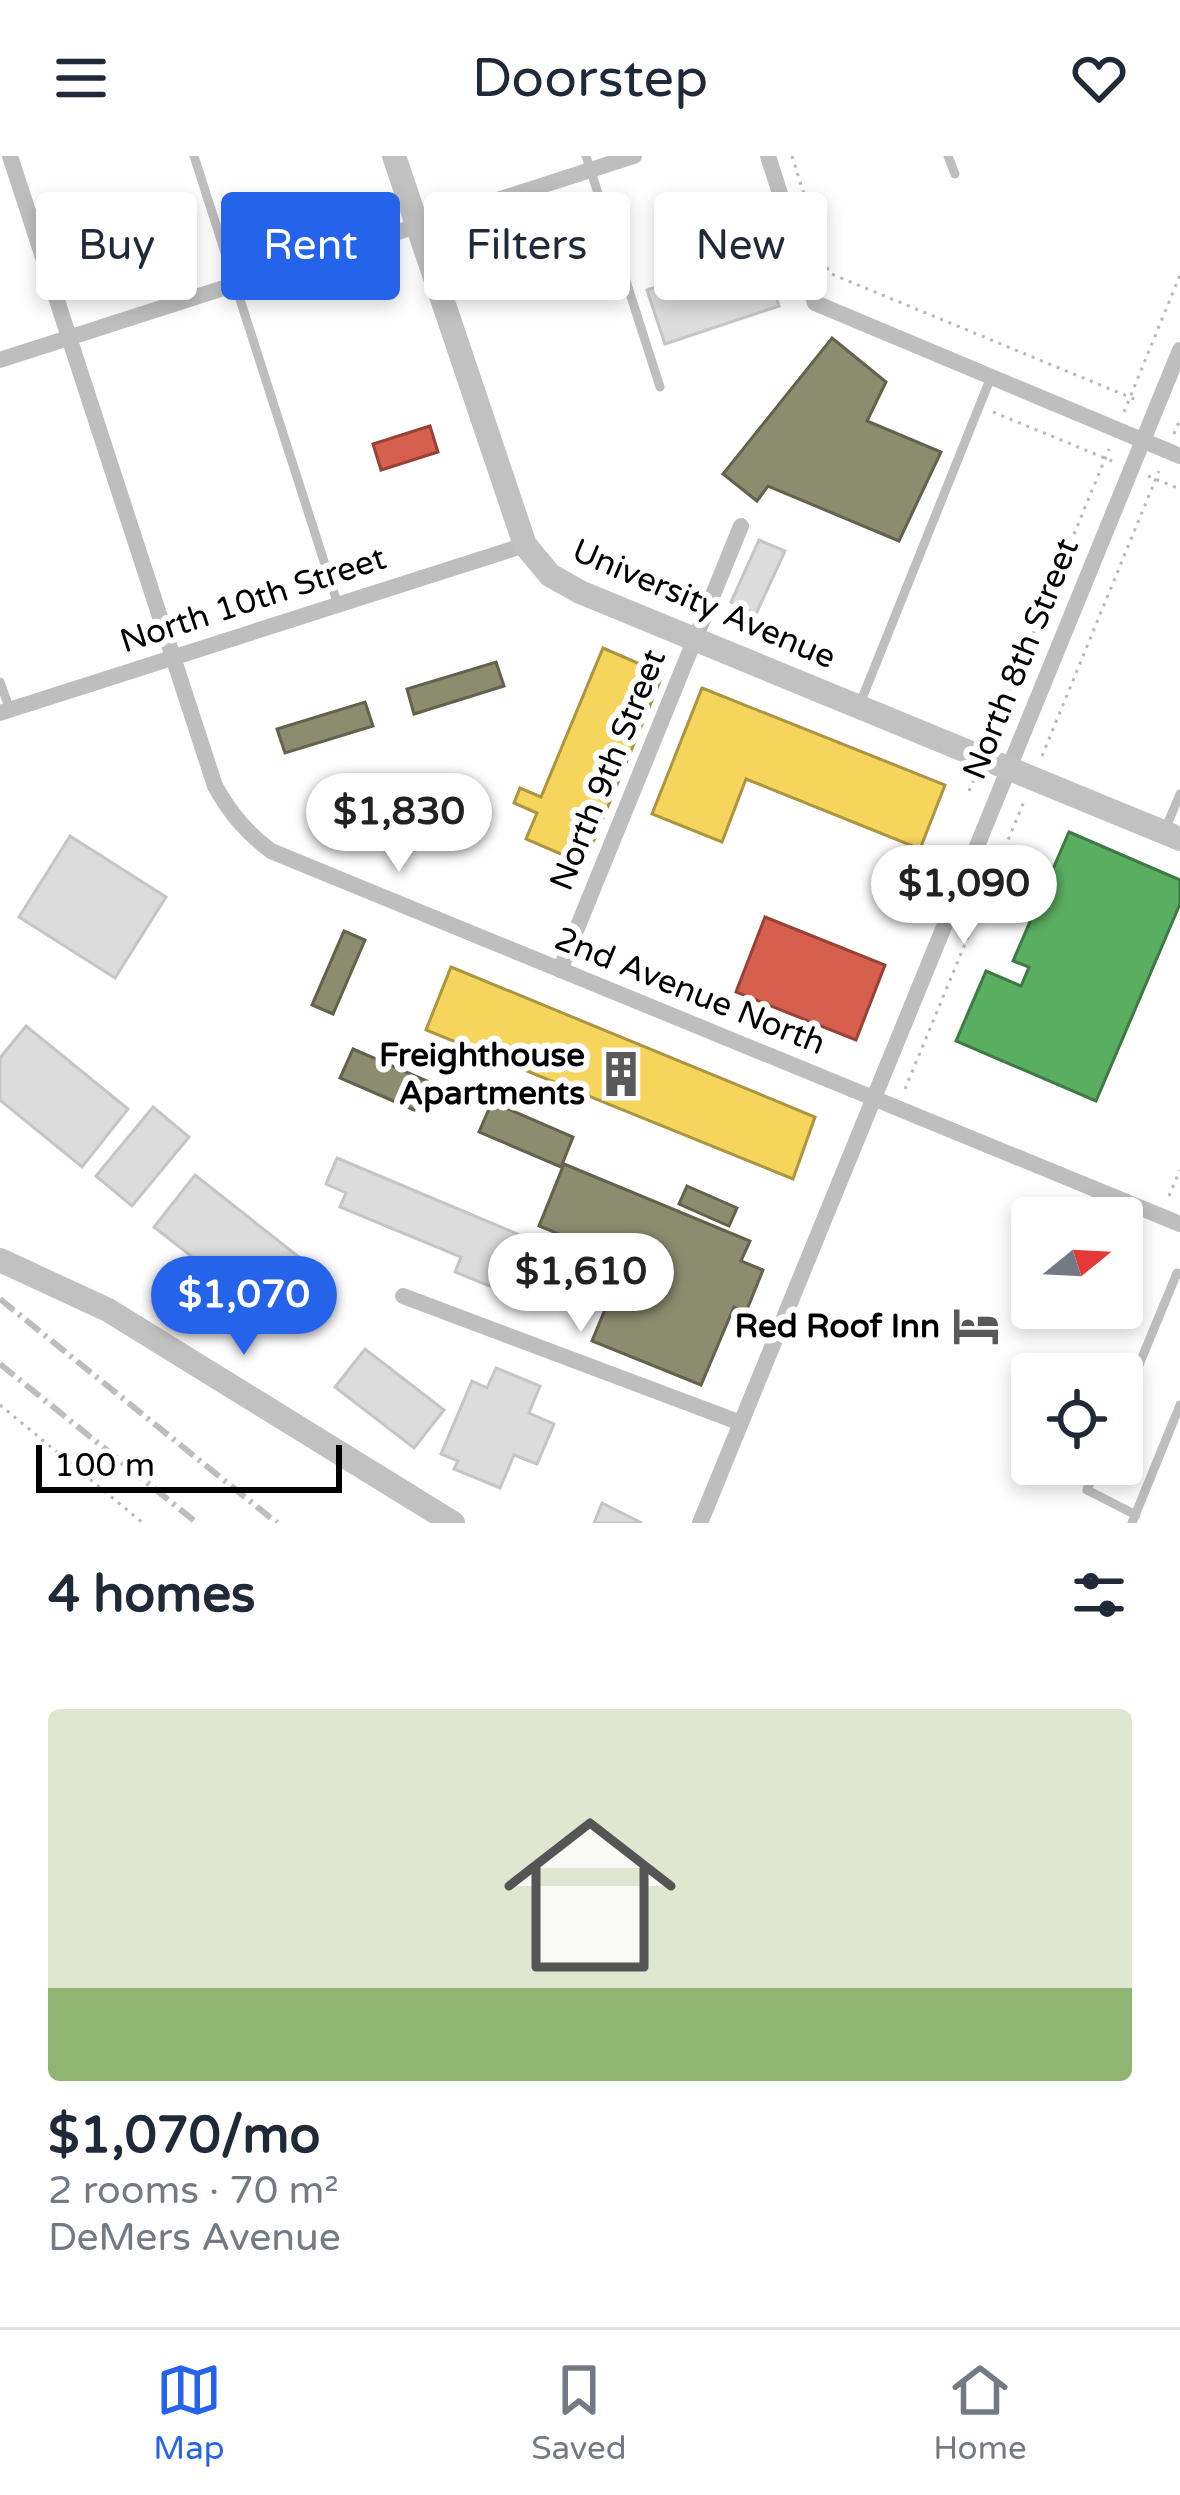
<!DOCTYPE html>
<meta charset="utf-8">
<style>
:root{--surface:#fff;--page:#f6f6f7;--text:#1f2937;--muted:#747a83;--line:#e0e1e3;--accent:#2563eb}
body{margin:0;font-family:"Varela Round",sans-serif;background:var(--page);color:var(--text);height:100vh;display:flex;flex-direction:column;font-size:45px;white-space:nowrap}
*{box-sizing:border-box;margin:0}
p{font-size:39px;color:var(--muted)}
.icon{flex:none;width:66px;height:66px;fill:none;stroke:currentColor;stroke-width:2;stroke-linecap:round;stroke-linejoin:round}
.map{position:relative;height:1367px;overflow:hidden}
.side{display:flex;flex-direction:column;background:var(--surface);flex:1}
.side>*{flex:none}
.banner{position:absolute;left:36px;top:36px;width:1110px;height:108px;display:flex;gap:24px}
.needle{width:78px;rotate:72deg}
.controls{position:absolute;left:1011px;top:1041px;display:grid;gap:24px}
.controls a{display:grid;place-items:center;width:132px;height:132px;border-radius:12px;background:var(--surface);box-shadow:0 6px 18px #0003;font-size:60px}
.scale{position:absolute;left:36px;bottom:30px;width:306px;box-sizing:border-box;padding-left:12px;border:6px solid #000;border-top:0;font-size:33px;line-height:42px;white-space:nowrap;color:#000;-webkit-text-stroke:9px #fff;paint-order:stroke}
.price{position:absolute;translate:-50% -102px;padding:0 27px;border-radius:42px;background:#fff;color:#222;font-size:39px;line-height:78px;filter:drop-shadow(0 3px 6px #0008)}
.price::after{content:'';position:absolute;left:50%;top:72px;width:36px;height:27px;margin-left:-18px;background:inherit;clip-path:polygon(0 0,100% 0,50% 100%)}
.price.selected{background:var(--accent);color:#fff}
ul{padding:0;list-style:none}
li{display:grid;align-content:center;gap:24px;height:636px;padding:0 48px}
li+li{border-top:3px solid var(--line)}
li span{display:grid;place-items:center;height:372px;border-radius:12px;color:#555}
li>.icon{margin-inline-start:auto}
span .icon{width:216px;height:216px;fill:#fffc;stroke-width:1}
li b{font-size:51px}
h2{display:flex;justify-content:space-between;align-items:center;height:144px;padding:0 48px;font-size:51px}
.pill{padding:0 42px;border-radius:12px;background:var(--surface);box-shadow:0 6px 18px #0003;font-size:42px;line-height:108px}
.pill.selected{background:var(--accent);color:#fff}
header{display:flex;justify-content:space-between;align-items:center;height:156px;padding:0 48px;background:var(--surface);font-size:54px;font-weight:600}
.menu{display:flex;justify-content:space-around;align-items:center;height:168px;border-top:3px solid var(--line);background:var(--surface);font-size:33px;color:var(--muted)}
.menu a{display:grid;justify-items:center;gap:6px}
.menu .selected{color:var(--accent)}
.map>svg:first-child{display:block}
.homes{fill:#f6d55c;stroke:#ac9540;stroke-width:3}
.shops{fill:#d6604d;stroke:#964336;stroke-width:3}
.public{fill:#5aae61;stroke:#3f7a44;stroke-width:3}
.industry{fill:#8c8c6e;stroke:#62624d;stroke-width:3}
.building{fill:#dcdcdc;stroke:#c5c5c5;stroke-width:3}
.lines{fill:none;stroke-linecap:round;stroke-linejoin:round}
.path{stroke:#b8b8b8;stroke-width:3;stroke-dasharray:3 6;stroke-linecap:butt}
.lane{stroke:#bebebe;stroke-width:9}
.street{stroke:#bebebe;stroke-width:16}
.secondary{stroke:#c1c1c1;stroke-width:24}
.rail{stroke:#bdbdbd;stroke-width:6;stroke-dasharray:18 6 3 6;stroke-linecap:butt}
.labels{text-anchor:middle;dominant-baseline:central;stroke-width:12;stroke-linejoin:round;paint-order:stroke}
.street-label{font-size:33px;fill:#000;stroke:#fff}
.poi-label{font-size:33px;font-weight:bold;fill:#000;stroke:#fff;text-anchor:end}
</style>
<header><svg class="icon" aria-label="menu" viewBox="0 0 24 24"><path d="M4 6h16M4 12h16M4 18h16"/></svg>Doorstep<svg class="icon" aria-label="heart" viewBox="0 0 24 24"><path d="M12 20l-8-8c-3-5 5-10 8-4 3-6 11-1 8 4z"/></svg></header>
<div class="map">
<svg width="1180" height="1367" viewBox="0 0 1180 1367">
<rect width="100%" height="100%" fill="#fff"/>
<path class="homes" d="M603 492 663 518 584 708 526 683 537 657 514 647 520 632 541 641Z
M702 532 945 629 920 693 746 623 722 686 652 658Z
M451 811 815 961 793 1023 426 874Z"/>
<path class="shops" d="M430 270 438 296 381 314 373 288Z
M765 761 885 809 856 884 736 836Z"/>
<path class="public" d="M1069 676 1180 724V748L1096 945 956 885 986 815 1021 830 1029 811 1013 805Z"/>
<path class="industry" d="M832 182 886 226 867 265 941 296 899 385 768 330 757 345 723 318Z
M496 506 504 530 414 558 407 533Z
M365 546 373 570 285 597 277 573Z
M344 775 365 784 333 858 312 849Z
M353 893 427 925 414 954 340 922Z
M492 946 573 981 561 1011 479 976Z
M564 1008 750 1085 741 1105 763 1114 746 1156 734 1151 701 1229 592 1185 625 1105 539 1070Z
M687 1030 737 1052 729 1070 679 1048Z"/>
<path class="building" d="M761 96 779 150 665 188 647 134Z
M759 384 785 395 756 458 731 446Z
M70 680 166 741 115 822 19 761Z
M26 870 128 953 82 1011 0 944V902Z
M153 951 189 981 132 1050 96 1020Z
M337 1002 520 1079 497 1133 455 1116 461 1101 340 1051 346 1037 326 1028Z
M195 1019 328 1124 287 1175 154 1071Z
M365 1193 444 1254 414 1292 335 1231Z
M496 1212 540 1230 529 1257 554 1268 537 1308 514 1299 500 1332 454 1313 458 1305 441 1298 472 1225 487 1232Z
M602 1347 642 1367H594Z"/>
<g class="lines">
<path class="path" d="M792 0 829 117 1139 245
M993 256 1112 305
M1124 256 1180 119
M1174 278 1180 263
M1148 320 1180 333
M992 578 1109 293
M1042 600 1159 315
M969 635 975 621
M905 933 1025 643
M1169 1040 1180 1014
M0 1249 143 1367"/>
<path class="lane" d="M194 0 338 449
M586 0 660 231
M948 0 955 18
M0 526 10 554
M859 550 991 221
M1164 676 1180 638
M1122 1250 1177 1117 1180 1118
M1098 1308 1087 1334 1136 1359
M1132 1367 1180 1249"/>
<path class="street" d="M10 0 215 630C230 657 246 676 271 695L1180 1068
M768 0 815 147 1180 300
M0 204 634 0
M0 557 525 389
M560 814 741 370
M403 1140 741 1267
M700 1367 1180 194"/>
<path class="secondary" d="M394 0 525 389 550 419 580 436 1180 683
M0 1104 108 1154 453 1367"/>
<path class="rail" d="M0 1143 277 1367
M0 1208 197 1367"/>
</g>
<defs>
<symbol id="building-bare" viewBox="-9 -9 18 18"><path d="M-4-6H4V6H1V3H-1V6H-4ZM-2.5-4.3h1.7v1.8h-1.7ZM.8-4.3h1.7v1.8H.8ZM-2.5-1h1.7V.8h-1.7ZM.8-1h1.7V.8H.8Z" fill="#595959" stroke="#fff" stroke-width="2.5" paint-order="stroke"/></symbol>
<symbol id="hotel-bare" viewBox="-9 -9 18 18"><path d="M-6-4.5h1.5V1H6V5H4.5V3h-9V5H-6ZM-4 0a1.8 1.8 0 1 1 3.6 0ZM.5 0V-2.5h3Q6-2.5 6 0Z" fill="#595959" stroke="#fff" stroke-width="2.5" paint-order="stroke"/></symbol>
</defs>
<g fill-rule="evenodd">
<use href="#building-bare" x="588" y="885" width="66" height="66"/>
<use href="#hotel-bare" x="943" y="1137" width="66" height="66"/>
</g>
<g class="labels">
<g class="street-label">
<text transform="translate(253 444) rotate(-18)">North 10th Street</text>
<text transform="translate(704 448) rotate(23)">University Avenue</text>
<text transform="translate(1021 503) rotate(-68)">North 8th Street</text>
<text transform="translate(608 614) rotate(-68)">North 9th Street</text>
<text transform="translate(690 835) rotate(22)">2nd Avenue North</text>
</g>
<g class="poi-label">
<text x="585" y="899">Freighthouse<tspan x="585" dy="38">Apartments</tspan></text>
<text x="940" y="1170">Red Roof Inn</text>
</g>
</g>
</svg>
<div class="controls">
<a><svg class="needle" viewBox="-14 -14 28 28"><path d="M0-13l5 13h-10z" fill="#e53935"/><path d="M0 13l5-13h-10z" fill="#747a83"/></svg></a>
<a><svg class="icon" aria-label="locate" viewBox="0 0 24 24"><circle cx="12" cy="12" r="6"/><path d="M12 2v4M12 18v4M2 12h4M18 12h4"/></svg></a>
</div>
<div class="scale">100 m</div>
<b class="price" style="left:399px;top:719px">$1,830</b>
<b class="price" style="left:964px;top:791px">$1,090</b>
<b class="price" style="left:581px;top:1179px">$1,610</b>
<b class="price selected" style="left:244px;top:1202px">$1,070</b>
<div class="banner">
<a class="pill">Buy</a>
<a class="pill selected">Rent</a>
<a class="pill">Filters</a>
<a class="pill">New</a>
</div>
</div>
<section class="side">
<h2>4 homes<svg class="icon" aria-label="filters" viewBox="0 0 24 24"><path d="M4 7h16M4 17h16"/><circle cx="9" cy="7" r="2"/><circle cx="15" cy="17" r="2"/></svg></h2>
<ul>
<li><span style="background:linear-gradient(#dfe7d0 75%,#8fb573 0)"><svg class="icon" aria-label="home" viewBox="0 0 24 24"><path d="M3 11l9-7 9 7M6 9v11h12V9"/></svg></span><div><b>$1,070/mo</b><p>2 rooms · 70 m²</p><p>DeMers Avenue</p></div></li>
</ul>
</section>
<nav class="menu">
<a class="selected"><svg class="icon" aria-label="map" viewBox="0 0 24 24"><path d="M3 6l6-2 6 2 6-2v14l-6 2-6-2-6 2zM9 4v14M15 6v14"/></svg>Map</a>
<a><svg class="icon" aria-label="saved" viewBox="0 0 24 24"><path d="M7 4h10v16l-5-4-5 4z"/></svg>Saved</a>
<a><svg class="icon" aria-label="home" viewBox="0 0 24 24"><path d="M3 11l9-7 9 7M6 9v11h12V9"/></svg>Home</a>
</nav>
